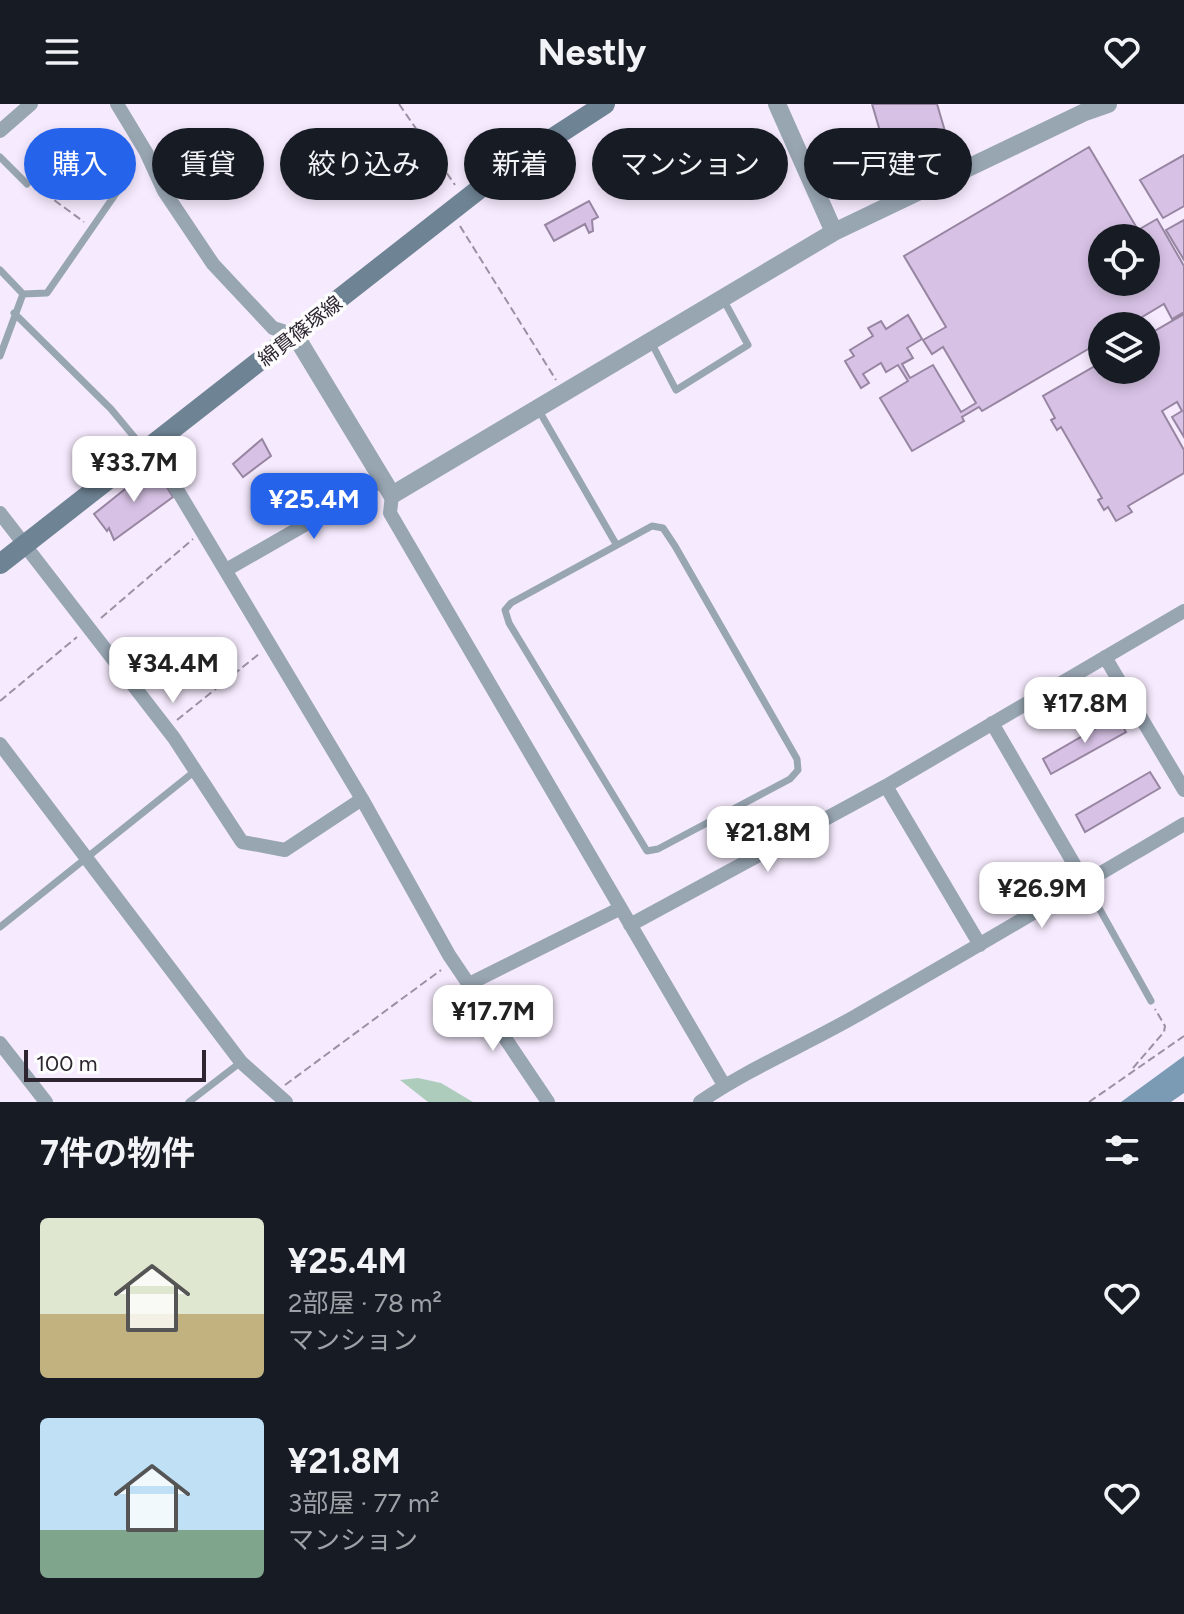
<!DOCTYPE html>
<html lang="ja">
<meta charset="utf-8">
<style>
:root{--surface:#171b24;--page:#20242c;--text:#f1f3f6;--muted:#9ea1a6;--accent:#2563eb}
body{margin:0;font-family:Figtree,"Noto Sans JP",sans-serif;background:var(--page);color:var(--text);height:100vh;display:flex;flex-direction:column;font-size:30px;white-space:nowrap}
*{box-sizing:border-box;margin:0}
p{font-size:26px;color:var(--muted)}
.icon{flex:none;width:44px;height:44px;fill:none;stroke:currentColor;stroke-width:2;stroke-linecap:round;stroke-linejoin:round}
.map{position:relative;height:998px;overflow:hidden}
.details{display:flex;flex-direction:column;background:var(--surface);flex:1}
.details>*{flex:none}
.banner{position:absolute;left:24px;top:24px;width:1136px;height:72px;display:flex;gap:16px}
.tools{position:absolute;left:1088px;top:120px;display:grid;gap:16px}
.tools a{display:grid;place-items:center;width:72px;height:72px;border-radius:50%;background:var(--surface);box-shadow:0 4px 12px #0003;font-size:40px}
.scale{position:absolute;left:24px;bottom:20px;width:182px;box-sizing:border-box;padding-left:8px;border:4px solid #2d2631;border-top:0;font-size:22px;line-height:28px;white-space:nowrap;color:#2d2631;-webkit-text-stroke:6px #fdfdfd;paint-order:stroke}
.price{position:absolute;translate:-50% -68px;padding:0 18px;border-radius:16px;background:#fff;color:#222;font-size:26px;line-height:52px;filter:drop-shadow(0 2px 4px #0008)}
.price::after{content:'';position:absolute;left:50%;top:48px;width:24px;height:18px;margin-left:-12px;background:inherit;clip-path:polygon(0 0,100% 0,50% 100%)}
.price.on{background:var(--accent);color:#fff}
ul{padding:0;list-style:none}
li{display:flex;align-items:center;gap:24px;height:200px;padding:0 40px}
li span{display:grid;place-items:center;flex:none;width:224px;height:160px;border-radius:8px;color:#555}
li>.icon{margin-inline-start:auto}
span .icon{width:96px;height:96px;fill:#fffc;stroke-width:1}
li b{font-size:34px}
h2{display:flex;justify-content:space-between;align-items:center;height:96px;padding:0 40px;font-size:34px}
.tag{padding:0 28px;border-radius:36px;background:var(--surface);box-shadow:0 4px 12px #0003;font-size:28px;line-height:72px}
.tag.on{background:var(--accent);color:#fff}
header{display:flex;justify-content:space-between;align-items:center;height:104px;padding:0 40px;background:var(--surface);font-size:36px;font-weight:700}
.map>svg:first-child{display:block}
.green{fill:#aeccbc}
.water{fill:#7b9bb5}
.building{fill:#d7c2e5;stroke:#9785a2;stroke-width:2;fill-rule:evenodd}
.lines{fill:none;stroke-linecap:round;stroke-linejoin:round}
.path{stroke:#9a91a1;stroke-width:2;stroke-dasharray:8 4;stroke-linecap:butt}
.service{stroke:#98a6b2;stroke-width:7}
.minor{stroke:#98a6b2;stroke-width:14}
.tertiary{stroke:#98a6b2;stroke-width:18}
.secondary{stroke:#6e8394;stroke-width:20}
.labels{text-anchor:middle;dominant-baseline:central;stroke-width:7;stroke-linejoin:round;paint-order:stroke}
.street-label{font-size:20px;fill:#2d2631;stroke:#fdfdfd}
</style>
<header><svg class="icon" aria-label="menu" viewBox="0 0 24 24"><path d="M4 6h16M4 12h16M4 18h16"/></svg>Nestly<svg class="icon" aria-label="heart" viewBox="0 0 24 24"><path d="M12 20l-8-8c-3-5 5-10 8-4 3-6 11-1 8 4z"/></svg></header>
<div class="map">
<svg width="1184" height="998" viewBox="0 0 1184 998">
<rect width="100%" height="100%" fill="#f6ebfe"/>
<path class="green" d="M418 974 441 979 473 998H428L400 976Z"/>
<path class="water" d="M1184 952V989L1171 998H1121Z"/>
<path class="building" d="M872 0H937L952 51 892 68Z
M1089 43 1138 126 1157 115 1184 162V208L1172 215 1164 200 1127 222H1102V237L982 307 979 303 962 313 964 317 912 347 880 294 908 277 898 261 886 268 881 259 863 270 869 279 861 284 845 257 854 252 850 246 873 232 868 224 881 217 886 225 908 211 922 235 907 244 913 254 902 260 910 274 933 261 961 308 976 299 943 243 932 250 923 236 946 223 904 152ZM1102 134H1146V178H1102Z
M1184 51V102L1163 114 1140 76Z
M589 97 598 113 592 116 593 127 589 129 585 120 554 137 545 121Z
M1184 116V156L1166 126Z
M1184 210V333L1172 313 1182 307 1177 298 1162 307 1184 346V369L1128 402 1132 408 1116 417 1108 403 1104 406 1098 396 1102 394 1061 323 1057 326 1051 316 1055 314 1043 292 1102 258V266H1146V232Z
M262 335 271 352 243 373 233 360Z
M150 365 157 367 173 393 114 436 109 424 107 427 94 410Z
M1117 612 1126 628 1051 670 1043 655Z
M1150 668 1160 684 1085 728 1076 711Z"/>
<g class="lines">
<path class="path" d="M399 0 455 81
M35 82 84 118
M460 122 556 276
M101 514 193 435
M0 597 77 533
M177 616 259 550
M1133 964 1164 928 1165 922 1155 905
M285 981 441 866
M1089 998 1184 932"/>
<path class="service" d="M0 53 27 80
M0 166 23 190 47 189 128 72
M14 209 111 305 145 346
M651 238 676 286 748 241 723 195
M0 252 23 190
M538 305 616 440
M652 422 663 424 675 442 797 655 798 666 790 675 658 745 647 747 509 519 505 506 511 499Z
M1085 779 1151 897
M0 823 195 667
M189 998 241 958"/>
<path class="minor" d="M117 0 146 48 164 87 213 160 273 224 295 231
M0 27 31 0
M151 342 362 695 449 851 548 998
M392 391 390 409 724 981
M0 409 174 634 242 738 285 746 362 695
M226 466 383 376
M1105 553 1184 686
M992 619 1085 779
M0 640 241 958 286 998
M886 682 980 841
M630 821 886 682 1184 507
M469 880 619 805
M0 939 46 998
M700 998C748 965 803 942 854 913 965 850 1074 785 1184 720"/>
<path class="tertiary" d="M777 0 834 128
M295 231 392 391 834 128 1085 8 1108 0"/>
<path class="secondary" d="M0 460 505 65 605 0"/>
</g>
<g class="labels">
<g class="street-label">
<text transform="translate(300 227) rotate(-38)">綿貫篠塚線</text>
</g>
</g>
</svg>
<div class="tools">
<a><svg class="icon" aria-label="locate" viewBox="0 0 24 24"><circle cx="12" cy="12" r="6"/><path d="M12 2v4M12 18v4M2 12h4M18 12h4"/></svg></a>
<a><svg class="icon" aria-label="layers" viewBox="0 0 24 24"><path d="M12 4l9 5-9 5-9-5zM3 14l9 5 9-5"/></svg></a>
</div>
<div class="scale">100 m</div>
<b class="price" style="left:134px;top:400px">¥33.7M</b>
<b class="price on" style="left:314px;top:437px">¥25.4M</b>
<b class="price" style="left:173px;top:601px">¥34.4M</b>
<b class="price" style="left:1085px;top:641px">¥17.8M</b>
<b class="price" style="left:768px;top:770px">¥21.8M</b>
<b class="price" style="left:1042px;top:826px">¥26.9M</b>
<b class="price" style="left:493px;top:949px">¥17.7M</b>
<div class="banner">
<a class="tag on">購入</a>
<a class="tag">賃貸</a>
<a class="tag">絞り込み</a>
<a class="tag">新着</a>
<a class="tag">マンション</a>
<a class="tag">一戸建て</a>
</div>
</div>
<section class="details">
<h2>7件の物件<svg class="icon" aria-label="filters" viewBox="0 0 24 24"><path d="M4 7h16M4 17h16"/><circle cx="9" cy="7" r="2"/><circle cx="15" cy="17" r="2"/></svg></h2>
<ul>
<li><span style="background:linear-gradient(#dfe7d0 60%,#c2b280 0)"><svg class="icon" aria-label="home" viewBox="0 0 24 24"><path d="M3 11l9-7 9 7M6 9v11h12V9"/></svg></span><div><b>¥25.4M</b><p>2部屋 · 78 m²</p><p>マンション</p></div><svg class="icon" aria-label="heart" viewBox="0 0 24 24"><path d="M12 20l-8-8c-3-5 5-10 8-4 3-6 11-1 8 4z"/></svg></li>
<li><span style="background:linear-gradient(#bfe0f5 70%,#7fa58c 0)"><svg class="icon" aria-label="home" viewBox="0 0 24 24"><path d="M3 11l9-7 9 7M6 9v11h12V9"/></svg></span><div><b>¥21.8M</b><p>3部屋 · 77 m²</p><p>マンション</p></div><svg class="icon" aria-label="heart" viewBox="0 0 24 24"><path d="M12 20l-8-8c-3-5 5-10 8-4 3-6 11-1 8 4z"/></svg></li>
</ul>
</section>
